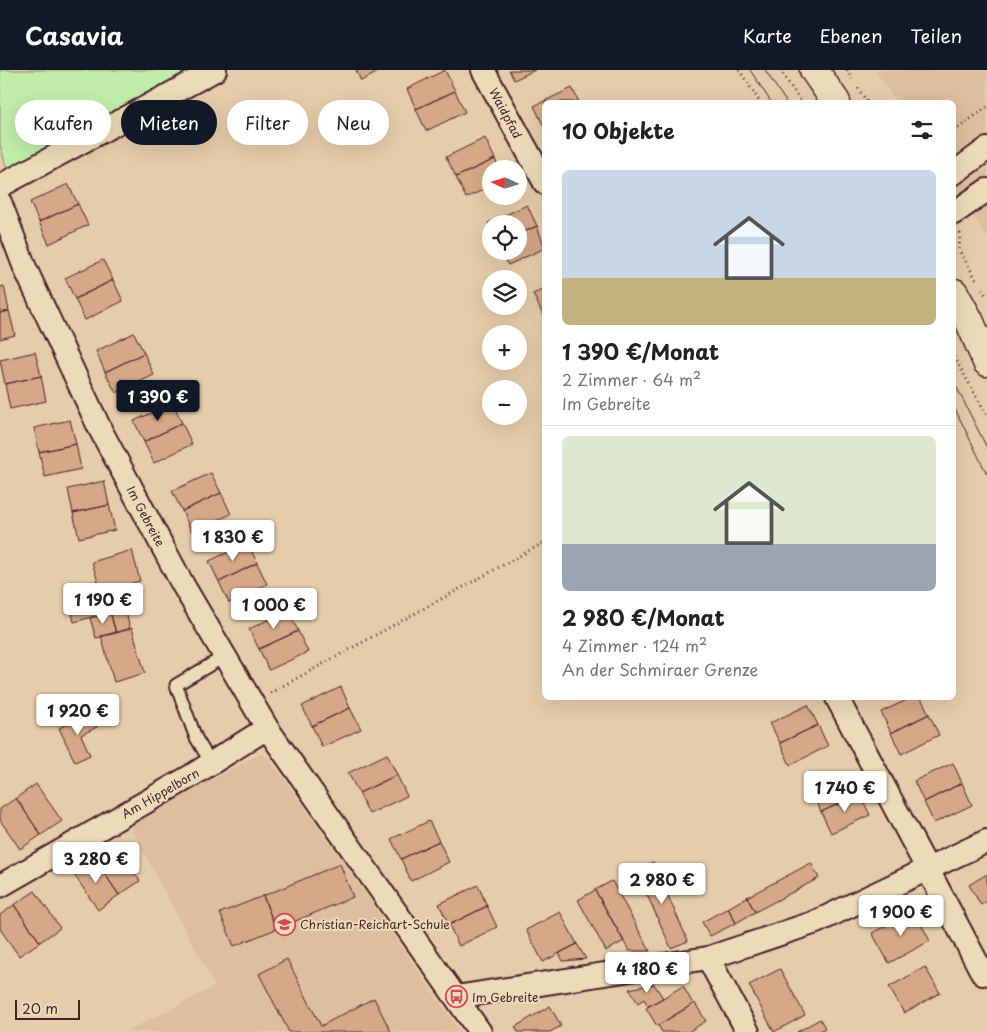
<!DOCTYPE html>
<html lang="de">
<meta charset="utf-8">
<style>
:root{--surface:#fff;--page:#f6f6f6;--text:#222;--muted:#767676;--line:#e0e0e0;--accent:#111827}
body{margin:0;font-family:"Playpen Sans",sans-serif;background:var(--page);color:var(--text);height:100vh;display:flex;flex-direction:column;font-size:19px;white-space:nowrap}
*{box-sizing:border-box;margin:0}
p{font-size:16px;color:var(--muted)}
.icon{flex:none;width:28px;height:28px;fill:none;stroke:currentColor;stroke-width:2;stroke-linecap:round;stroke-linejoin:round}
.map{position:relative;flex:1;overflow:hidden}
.sheet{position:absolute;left:542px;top:30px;width:414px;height:600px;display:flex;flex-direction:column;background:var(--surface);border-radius:8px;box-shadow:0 5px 20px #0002}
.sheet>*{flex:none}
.top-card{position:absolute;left:15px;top:30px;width:452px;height:45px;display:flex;gap:10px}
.needle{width:32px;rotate:274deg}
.buttons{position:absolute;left:482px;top:90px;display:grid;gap:10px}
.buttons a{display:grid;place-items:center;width:45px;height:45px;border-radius:50%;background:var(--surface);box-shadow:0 5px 20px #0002;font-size:25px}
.scale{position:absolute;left:15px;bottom:12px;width:65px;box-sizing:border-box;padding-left:5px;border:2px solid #4a1f2b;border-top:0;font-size:14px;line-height:18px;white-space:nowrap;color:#4a1f2b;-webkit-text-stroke:4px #ecdbb8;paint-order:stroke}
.price{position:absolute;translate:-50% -42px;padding:0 11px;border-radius:5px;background:#fff;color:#222;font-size:16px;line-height:32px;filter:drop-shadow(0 1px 2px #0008)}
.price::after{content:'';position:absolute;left:50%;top:30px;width:15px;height:11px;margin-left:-8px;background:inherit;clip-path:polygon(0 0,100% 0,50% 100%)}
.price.active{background:var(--accent);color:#fff}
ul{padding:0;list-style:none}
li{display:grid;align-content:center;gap:10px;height:265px;padding:0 20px}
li+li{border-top:1px solid var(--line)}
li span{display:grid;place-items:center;height:155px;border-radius:8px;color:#555}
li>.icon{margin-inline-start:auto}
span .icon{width:90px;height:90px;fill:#fffc;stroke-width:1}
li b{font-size:21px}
h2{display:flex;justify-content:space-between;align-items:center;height:60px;padding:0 20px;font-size:21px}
.tag{padding:0 18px;border-radius:22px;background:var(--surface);box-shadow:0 5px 20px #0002;font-size:18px;line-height:45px}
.tag.active{background:var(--accent);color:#fff}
header{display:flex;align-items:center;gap:30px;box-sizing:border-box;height:70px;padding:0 25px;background:var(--accent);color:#fff}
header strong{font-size:24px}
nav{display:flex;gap:28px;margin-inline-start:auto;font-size:18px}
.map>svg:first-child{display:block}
.built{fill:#ddbe9e}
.green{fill:#c1eca9;stroke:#86866a}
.building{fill:#d6a888;stroke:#4a1f2b}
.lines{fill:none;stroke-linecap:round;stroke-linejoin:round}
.service-casing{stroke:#4a1f2b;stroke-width:15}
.minor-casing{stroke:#4a1f2b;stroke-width:26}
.secondary-casing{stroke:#4a1f2b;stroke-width:31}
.path{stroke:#4a1f2b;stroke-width:3;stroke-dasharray:1 4;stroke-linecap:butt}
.service{stroke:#ecdbb8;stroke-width:11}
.minor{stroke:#ecdbb8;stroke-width:22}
.secondary{stroke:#ecdbb8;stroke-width:28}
.tram{stroke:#4a1f2b;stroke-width:1}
.labels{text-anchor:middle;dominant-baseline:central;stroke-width:4;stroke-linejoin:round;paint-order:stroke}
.street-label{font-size:12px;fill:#4a1f2b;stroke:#ecdbb8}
.poi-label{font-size:12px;fill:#4a1f2b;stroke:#ecdbb8;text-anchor:start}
</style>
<header>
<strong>Casavia</strong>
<nav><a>Karte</a><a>Ebenen</a><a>Teilen</a></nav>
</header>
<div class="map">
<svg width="987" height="962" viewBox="0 0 987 962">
<rect width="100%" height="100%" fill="#e5ccaa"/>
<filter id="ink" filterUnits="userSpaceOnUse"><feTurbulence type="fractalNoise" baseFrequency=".02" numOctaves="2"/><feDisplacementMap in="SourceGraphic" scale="10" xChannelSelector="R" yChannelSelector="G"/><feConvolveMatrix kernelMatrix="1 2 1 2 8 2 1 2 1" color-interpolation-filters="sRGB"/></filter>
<g filter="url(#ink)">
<path class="built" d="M875 0H987V168L954 116V32H897Z
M261 684 268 687 344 792 460 962H126L215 916 128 752Z"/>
<path class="green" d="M0 0H188L7 99 0 75Z"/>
<path class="building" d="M356 0H382L361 11Z
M445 0 455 21 416 39 407 19Z
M509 0H535L514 10Z
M572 18 579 32H545L544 57 534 36Z
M455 21 465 42 426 61 416 39Z
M485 68 495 89 456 107 446 87Z
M495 89 499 99H491V116L466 128 456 107Z
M68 114 78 134 39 152 30 132Z
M78 134 88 155 49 174 39 152Z
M527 135 537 156 519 164V154H491V160L488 153Z
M537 156 545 178 508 195 501 181H519V164Z
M103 190 113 210 75 229 65 208Z
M113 210 123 231 85 250 75 229Z
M4 216 9 241 0 243V217Z
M545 219V244L543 245 533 224Z
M9 241 15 265 0 269V243Z
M134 263 144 283 105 302 96 281Z
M35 282 41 306 5 314 0 290Z
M144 283 154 305 116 323 105 302Z
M41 306 46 331 10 339 5 314Z
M173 333 182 353 144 372 134 351Z
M70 350 76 374 39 382 34 358Z
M182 353 192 374 154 393 144 372Z
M76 374 81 399 45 407 39 382Z
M211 403 221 423 182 441 172 421Z
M104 411 109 435 73 443 68 419Z
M221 423 231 444 192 462 182 441Z
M109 435 115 460 79 468 73 443Z
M248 473 257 493 219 512 209 491Z
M132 480 140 511 101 522 92 492Z
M257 493 267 514 229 533 219 512Z
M118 517 125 538 110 542 105 521Z
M97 527 98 532 107 530 110 542 74 552 70 535Z
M125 538 130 559 116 563 110 542Z
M288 540 298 561 259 579 249 559Z
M110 542 116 563 96 568 90 548Z
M132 558 145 603 114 612 101 566Z
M298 561 308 582 269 600 259 579Z
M341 617 350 638 312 656 302 636Z
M911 628H921L929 644 891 663 881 642Z
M808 635 818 655 780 673 770 653Z
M350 638 361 659 322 677 312 656Z
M91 643 97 657 81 665 90 685 75 692 59 658Z
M929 644 939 665 901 684 891 663Z
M818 655 828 676 790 695 780 673Z
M387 684 397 705 359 723 348 703Z
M953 693 962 713 924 732 914 711Z
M850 703 860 724 821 742 812 721Z
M397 705 407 726 369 744 359 723Z
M962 713 972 735 934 753 924 732Z
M36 714 62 751 41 765 16 728Z
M860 724 870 745 831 763 821 742Z
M16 728 41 765 20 779 0 750V739Z
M429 751 439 771 401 789 391 769Z
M439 771 449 792 411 811 401 789Z
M115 774 140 811 119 825 94 788Z
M94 788 119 825 98 840 73 803Z
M653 792 688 871 671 878 636 800Z
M811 793 819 808 755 842 747 827Z
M340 794 353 827 276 859 263 826Z
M987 804V831L981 835 969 815Z
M612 811 650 881H629L595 820Z
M478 815 487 836 449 855 439 834Z
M595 820 624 871 606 881 578 830Z
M35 821 60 858 40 872 14 835Z
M263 826 276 859 234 876 220 843Z
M747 827 755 842 736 853 728 838Z
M14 835 40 872 19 886 0 859V845Z
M487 836 497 857 459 876 449 855Z
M728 838 736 853 710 866 702 852Z
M914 841 930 871 889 893 872 863Z
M560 842 577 874 543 892 526 860Z
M577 874 586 889 563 891 559 883Z
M287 889 321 956 374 928 391 962H289L259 904Z
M925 897 940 923 904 943 889 917Z
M780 899 805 945 774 962 749 915Z
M654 914 663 928 648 936 644 929 638 933 629 919Z
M683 916 693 934 657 956 646 938Z
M695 933 706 951 688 962H662L658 955Z
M550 936 561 956 550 962H518L515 957Z
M820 949 825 958 818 962H797Z"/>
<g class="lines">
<defs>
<path id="service" d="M211 693 196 668 176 615 225 586"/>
<path id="minor" d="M483 0 545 113
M954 103 987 79
M0 116 215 0
M0 132 25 198 100 359 183 515 267 658 480 962
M954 143 987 120
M837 628 983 904
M0 816 191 706 267 658
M708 888 748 962
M456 927 708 888 816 852 987 771"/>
<path id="secondary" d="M814 0 836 32
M954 223 969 250 987 292"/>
</defs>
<use href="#service" class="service-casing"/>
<use href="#minor" class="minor-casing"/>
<use href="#secondary" class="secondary-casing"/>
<path class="path" d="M739 0 760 32
M780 0 801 32
M847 0 852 9
M858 18 867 32
M954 61 987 37
M960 163 959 180 976 209
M982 219 987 227
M954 287 987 345
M270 623 545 472"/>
<use href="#service" class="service"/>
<use href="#minor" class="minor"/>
<use href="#secondary" class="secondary"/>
<path class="tram" d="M750 0 771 32
M765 0 786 32
M954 312 987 378
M954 337 987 404"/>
</g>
</g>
<defs>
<symbol id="school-ring" viewBox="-11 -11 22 22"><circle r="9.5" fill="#ecdbb8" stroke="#d1495b" stroke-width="1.5"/><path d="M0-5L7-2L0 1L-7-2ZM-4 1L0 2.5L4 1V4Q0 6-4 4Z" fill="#d1495b"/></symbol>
<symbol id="bus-ring" viewBox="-11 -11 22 22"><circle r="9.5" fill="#ecdbb8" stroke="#d1495b" stroke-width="1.5"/><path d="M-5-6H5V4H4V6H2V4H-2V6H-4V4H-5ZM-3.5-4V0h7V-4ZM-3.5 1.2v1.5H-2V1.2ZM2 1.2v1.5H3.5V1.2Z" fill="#d1495b"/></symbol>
</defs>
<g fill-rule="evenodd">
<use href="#school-ring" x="272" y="842" width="25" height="25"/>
<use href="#bus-ring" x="444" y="914" width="25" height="25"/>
</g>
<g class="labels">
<g class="street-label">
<text transform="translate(506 43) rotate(62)">Waidpfad</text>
<text transform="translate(146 446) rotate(62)">Im Gebreite</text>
<text transform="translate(160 723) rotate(-30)">Am Hippelborn</text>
</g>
<g class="poi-label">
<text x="300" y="854">Christian-Reichart-Schule</text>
<text x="472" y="927">Im Gebreite</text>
</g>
</g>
</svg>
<div class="buttons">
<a><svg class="needle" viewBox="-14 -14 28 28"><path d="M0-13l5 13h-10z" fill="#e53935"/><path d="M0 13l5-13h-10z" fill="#767676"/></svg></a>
<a><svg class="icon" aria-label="locate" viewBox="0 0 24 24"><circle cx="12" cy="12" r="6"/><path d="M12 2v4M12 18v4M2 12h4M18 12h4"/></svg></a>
<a><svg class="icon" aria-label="layers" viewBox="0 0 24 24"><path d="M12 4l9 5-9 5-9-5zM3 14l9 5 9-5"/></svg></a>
<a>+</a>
<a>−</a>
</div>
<div class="scale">20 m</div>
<b class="price active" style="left:158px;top:352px">1 390 €</b>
<b class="price" style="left:233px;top:492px">1 830 €</b>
<b class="price" style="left:103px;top:555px">1 190 €</b>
<b class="price" style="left:274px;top:560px">1 000 €</b>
<b class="price" style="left:78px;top:666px">1 920 €</b>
<b class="price" style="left:845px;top:743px">1 740 €</b>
<b class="price" style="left:96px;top:814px">3 280 €</b>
<b class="price" style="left:662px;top:835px">2 980 €</b>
<b class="price" style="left:901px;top:867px">1 900 €</b>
<b class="price" style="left:647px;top:924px">4 180 €</b>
<div class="top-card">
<a class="tag">Kaufen</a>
<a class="tag active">Mieten</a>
<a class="tag">Filter</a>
<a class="tag">Neu</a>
</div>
<section class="sheet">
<h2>10 Objekte<svg class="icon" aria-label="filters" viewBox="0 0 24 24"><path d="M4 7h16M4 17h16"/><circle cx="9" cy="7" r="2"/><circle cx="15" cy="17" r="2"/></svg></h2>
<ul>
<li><span style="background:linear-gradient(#c9d6e8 70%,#c2b280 0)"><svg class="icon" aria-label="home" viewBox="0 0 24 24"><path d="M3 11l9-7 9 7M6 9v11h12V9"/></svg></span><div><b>1 390 €/Monat</b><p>2 Zimmer · 64 m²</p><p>Im Gebreite</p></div></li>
<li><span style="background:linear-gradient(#dfe7d0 70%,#9aa5b1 0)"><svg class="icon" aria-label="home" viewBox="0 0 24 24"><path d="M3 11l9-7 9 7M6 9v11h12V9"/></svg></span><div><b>2 980 €/Monat</b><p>4 Zimmer · 124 m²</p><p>An der Schmiraer Grenze</p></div></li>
</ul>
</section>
</div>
